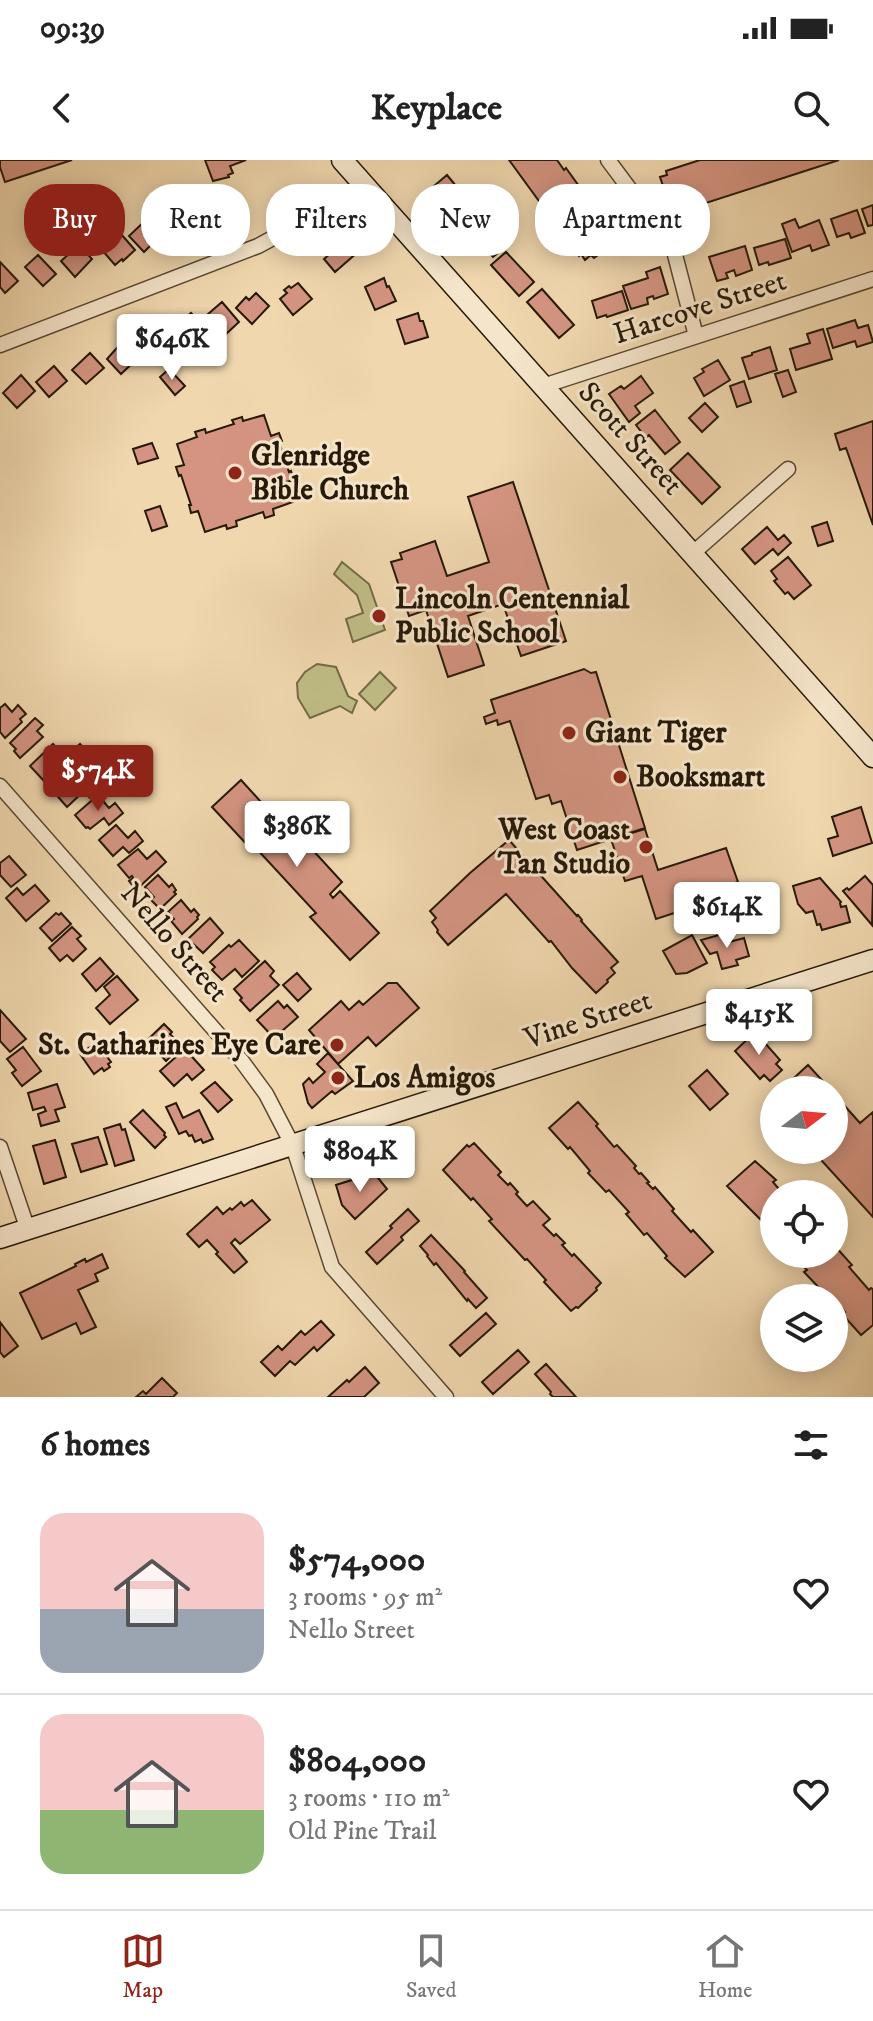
<!DOCTYPE html>
<meta charset="utf-8">
<style>
:root{--surface:#fff;--page:#f2f2f2;--text:#222;--muted:#767676;--line:#e0e0e0;--accent:#8f2418}
body{margin:0;font-family:"IM FELL DW Pica",serif;background:var(--page);color:var(--text);height:100vh;display:flex;flex-direction:column;font-size:30px;white-space:nowrap}
*{box-sizing:border-box;margin:0}
p{font-size:26px;color:var(--muted)}
.icon{flex:none;width:44px;height:44px;fill:none;stroke:currentColor;stroke-width:2;stroke-linecap:round;stroke-linejoin:round}
.map{position:relative;height:1237px;overflow:hidden}
.side{display:flex;flex-direction:column;background:var(--surface);flex:1}
.side>*{flex:none}
.top-card{position:absolute;left:24px;top:24px;width:826px;height:72px;display:flex;gap:16px}
.needle{width:52px;rotate:74deg}
.buttons{position:absolute;left:760px;top:916px;display:grid;gap:16px}
.buttons a{display:grid;place-items:center;width:88px;height:88px;border-radius:50%;background:var(--surface);box-shadow:0 4px 20px #0003;font-size:40px}
.price{position:absolute;translate:-50% -68px;padding:0 18px;border-radius:8px;background:#fff;color:#222;font-size:26px;line-height:52px;filter:drop-shadow(0 2px 4px #0008)}
.price::after{content:'';position:absolute;left:50%;top:48px;width:24px;height:18px;margin-left:-12px;background:inherit;clip-path:polygon(0 0,100% 0,50% 100%)}
.price.selected{background:var(--accent);color:#fff}
ul{padding:0;list-style:none}
li{display:flex;align-items:center;gap:24px;height:200px;padding:0 40px}
li+li{border-top:2px solid var(--line)}
li span{display:grid;place-items:center;flex:none;width:224px;height:160px;border-radius:24px;color:#555}
li>.icon{margin-inline-start:auto}
span .icon{width:96px;height:96px;fill:#fffc;stroke-width:1}
li b{font-size:34px}
h2{display:flex;justify-content:space-between;align-items:center;height:96px;padding:0 40px;font-size:34px}
.chip{padding:0 28px;border-radius:32px;background:var(--surface);box-shadow:0 4px 20px #0003;font-size:28px;line-height:72px}
.chip.selected{background:var(--accent);color:#fff}
.status{display:flex;justify-content:space-between;align-items:center;height:56px;padding:0 40px;background:var(--surface);direction:ltr}
.status svg{height:22px;fill:currentColor}
header{display:flex;justify-content:space-between;align-items:center;height:104px;padding:0 40px;background:var(--surface);font-size:36px;font-weight:700}
.menu{display:flex;justify-content:space-around;align-items:center;height:112px;border-top:2px solid var(--line);background:var(--surface);font-size:22px;color:var(--muted)}
.menu a{display:grid;justify-items:center;gap:4px}
.menu .selected{color:var(--accent)}
.map>svg:first-child{display:block}
.green{fill:#c0bd86;stroke:#736b48;stroke-width:2}
.building{fill:#d49481;stroke:#261909;stroke-width:2}
.lines{fill:none;stroke-linecap:round;stroke-linejoin:round}
.street-casing{stroke:#584832;stroke-width:17}
.secondary-casing{stroke:#261909;stroke-width:23}
.street{stroke:#f5e5ca;stroke-width:14}
.secondary{stroke:#f5e5ca;stroke-width:20}
.poi-dot{fill:#8f2418;stroke:#f5e5ca;stroke-width:3}
.labels{text-anchor:middle;dominant-baseline:central;stroke-width:6;stroke-linejoin:round;paint-order:stroke}
.street-label{font-size:30px;fill:#261909;stroke:#f5e5ca}
.poi-label{font-size:30px;font-weight:bold;fill:#261909;stroke:#f5e5ca;text-anchor:start}
</style>
<div class="status"><b>09:39</b><svg viewBox="0 0 49 12"><path d="M0 12V9h3v3zM5 12V6h3v6zM10 12V3h3v9zM15 12V0h3v12zM26 1h20v11H26zM47 4h2v5h-2z"/></svg></div>
<header><svg class="icon" aria-label="back" viewBox="0 0 24 24"><path d="M15 5l-7 7 7 7"/></svg>Keyplace<svg class="icon" aria-label="search" viewBox="0 0 24 24"><circle cx="10" cy="10" r="6"/><path d="M15 15l6 6"/></svg></header>
<div class="map">
<svg width="873" height="1237" viewBox="0 0 873 1237">
<rect width="100%" height="100%" fill="#f0d7ae"/>
<filter id="stains"><feTurbulence type="fractalNoise" baseFrequency=".0025" numOctaves="4"/><feColorMatrix values="0 0 0 0 .2 0 0 0 0 .09 0 0 0 0 .02 0 0 0 .5 -.17"/></filter>
<radialGradient id="worn" r=".72"><stop offset=".6" stop-color="#630" stop-opacity="0"/><stop offset="1" stop-color="#630" stop-opacity=".3"/></radialGradient>
<path class="green" d="M342 402 369 424 385 470 353 482 346 459 363 453 357 435 334 414Z
M317 504 336 507 348 536 357 541 352 553 340 546 310 558 298 538 297 523 305 512Z
M380 512 396 528 375 550 359 534Z"/>
<path class="building" d="M0 0H72L5 22 0 7Z
M205 0H246L230 6 233 13 228 15 229 17 213 21Z
M509 0H557L564 10 566 8 581 29 579 30 586 39 588 38 602 56 600 58 604 63 606 61 622 81 613 88 611 85 594 98 591 95 585 100 581 94 579 96Z
M700 0H839L678 52 677 47 670 49 666 38 662 39 660 30 664 29 660 17 667 15 666 11Z
M447 15 465 37 451 49 444 41 440 45 428 31Z
M223 36 239 53 228 64 225 61 218 68 201 47 208 40 214 46Z
M183 44 200 64 187 75 170 55Z
M873 45V65L868 66 862 49Z
M857 50 865 73 851 78 849 73 837 77 831 59Z
M479 53 495 70 500 66 506 73 501 78 508 85 493 97 476 78 472 82 461 69Z
M147 59 160 73 152 81 153 83 144 92 129 76Z
M795 59 799 68 819 60 829 85 812 91 810 85 792 92 782 64Z
M121 74 135 90 123 101 122 99 115 105 102 90Z
M348 78 359 91 335 112 324 99Z
M785 79 791 98 769 105 768 102 759 105 754 88Z
M79 85 92 99 75 117 61 101Z
M745 86 752 110 736 116 734 110 726 113 728 118 717 121 709 97Z
M506 92 534 122 519 136 491 105Z
M38 95 56 114 43 126 25 107Z
M0 102 18 121 5 133 0 127Z
M660 107 668 134 654 139 653 136 647 138 648 144 631 149 623 126 648 118 646 112Z
M384 118 387 127 389 126 396 141 375 150 365 127Z
M298 123 312 139 293 155 280 139 287 133 284 130 289 126 291 128Z
M542 129 574 165 559 178 527 142Z
M622 131 628 150 607 157 606 155 597 158 592 141Z
M256 133 269 146 252 164 236 148 246 137 249 140Z
M222 142 239 162 226 174 208 154Z
M191 153 207 172 193 184 177 165Z
M418 153 420 161H423L428 177 405 184 397 160Z
M855 160 858 168 868 165 873 182 857 187 855 181 833 188 827 169Z
M155 167 170 184 153 199 140 184Z
M823 169 832 199 796 210 790 189 810 183 807 174Z
M124 180 139 197 121 214 107 199Z
M770 187 777 210 749 219 742 198 752 195V193Z
M90 193 104 208 86 224 72 210Z
M718 200 730 220 704 236 694 218 704 212 702 209Z
M54 206 67 221 49 237 36 222Z
M169 209 185 226 175 235 160 217Z
M788 210 796 232 783 237 775 214Z
M21 215 35 231 17 248 3 233Z
M641 216 653 233 635 246 640 253 629 262 609 234 621 226 624 229Z
M744 221 751 242 737 247 730 226Z
M705 243 718 257 702 272 689 258Z
M655 250 680 282 665 294 649 275 646 278 636 265Z
M264 255 271 276 279 273 282 281 279 282 289 312 291 311 294 320 286 322 293 342 273 349 274 355 265 358 263 352 236 361 237 366 227 369 226 365 205 372 198 351 191 353 189 345H191L181 315 179 316 176 307 184 305 177 284 197 277 195 272 205 269 206 273 234 264 232 260 242 257 243 261Z
M873 261V365L846 288 840 290 835 274Z
M152 283 158 298 138 304 133 289Z
M688 293 720 327 702 344 670 310Z
M513 322 566 481 521 496 503 444 468 456 484 505 448 517 426 450 409 456 391 402 402 399 400 393 435 381 447 416 489 402 468 337Z
M160 346 167 366 152 371 145 351Z
M827 362 833 381 818 386 812 367Z
M767 367 778 380 784 375 791 383 778 395 773 389 755 404 742 389Z
M788 397 811 425 794 439 788 432 785 434 774 421 777 419 771 411Z
M584 509 591 513 596 512 645 668 577 690 561 641 552 644 549 635 536 639 510 561 498 565 497 560 486 564 484 557 495 553 491 540Z
M5 544 12 552 18 545 26 554 20 559 22 562 5 578 0 572V548Z
M35 558 43 565 37 571 43 577 20 598 14 591 16 589 10 583Z
M53 584 68 601 45 622 30 606Z
M80 584 89 594 75 606 66 596Z
M76 609 88 622 95 616 104 625 90 638 84 631 67 647 52 630Z
M241 620 280 663 273 670 276 674 288 663 342 722 330 734 333 738 340 731 379 773 350 800 310 757 316 753 254 686 251 689 212 647Z
M98 635 109 648 115 643 123 653 109 665 104 658 90 669 88 667 86 668 75 655Z
M861 647 872 683 833 696 828 679 838 676 832 657Z
M116 665 128 678 135 671 143 681 129 693 123 687 113 696 99 680Z
M645 669 658 710 726 688 738 722 705 733 708 742 656 759 642 716 625 721 611 679Z
M509 680 577 756 578 755 582 760 581 761 618 802 611 808 615 813 607 820 608 822 596 833 572 808 551 781 549 782 506 734 448 785 437 772 438 770 432 762 436 758 430 751 470 713Z
M138 689 147 699 156 691 166 702 136 730 129 721 133 718 132 716 129 718 118 705Z
M9 696 26 715 11 727 0 715V703Z
M158 715 169 727 172 724 176 730 174 732 176 734 160 749 151 740 154 737 145 727Z
M865 716 873 725 872 765 843 731 847 728 849 730Z
M820 718 841 742 840 743 841 747 846 746 850 762 822 770 820 764 817 765 813 751 806 753 798 744 793 726Z
M35 725 49 741 26 761 6 738 17 728 23 735Z
M181 740 191 752 194 749 199 755 197 757 198 759 182 774 171 761 174 759 168 752Z
M56 753 59 755 61 753 71 764 52 781 40 768Z
M210 758 223 773 203 793 188 779Z
M72 767 81 776 77 779 86 789 73 801 67 795 60 801 49 788Z
M726 773 729 782 744 778 749 796 736 800 738 805 722 809 717 792 710 794 701 780Z
M692 775 707 803 687 813 676 814 663 791Z
M239 780 259 801 242 817 235 809 222 820 212 810 215 807 210 802 229 785 231 787Z
M100 798 114 814 96 831 82 814Z
M265 801 274 811 270 816 279 825 250 851 240 840 242 838 234 829Z
M297 813 311 829 298 841 283 825Z
M117 816 138 840 110 864 96 848 110 835 104 827Z
M388 823H397L419 848 376 886 368 877 338 904 309 870 341 841 349 850 359 841 363 845Z
M278 841 284 848 287 845 298 857 274 878 257 860Z
M0 850 26 879 10 892 0 881Z
M164 864 172 872 170 874 181 886 166 901 154 888 149 893 142 885Z
M755 872 780 900 776 904 782 910 770 921 764 915 760 919 735 891Z
M100 880 108 892 105 894 111 902 108 904 110 907 104 911 102 908 94 914 80 894Z
M23 887 41 911 22 926 12 913 16 910 7 899Z
M185 889 204 910 192 920 187 914 174 926 160 911Z
M328 893 353 921 335 934 332 931 312 948 308 943 303 924 309 918 313 923 325 912 317 904Z
M808 905 831 930H781Z
M707 910 728 934 710 950 689 926Z
M215 922 232 940 218 952 201 933Z
M57 924 65 947 55 950 59 961 41 966 38 954 46 951 44 947 33 950 28 933Z
M834 934 860 963 873 952V1057L812 990H834Z
M578 942 598 964 596 966 614 987 617 985 636 1006 634 1008 639 1014 641 1013 649 1022 647 1023 653 1029 655 1027 674 1049 672 1051 691 1072 693 1070 713 1092 685 1117 665 1098 667 1096 647 1073 644 1075 626 1054 629 1052 609 1030 606 1032 588 1013 590 1011 570 987 568 989 549 968Z
M176 943 183 958 199 950 213 979 203 983 201 979 195 982 192 975 189 976 186 971 179 974 166 947Z
M143 950 165 973 164 975 166 977 155 988 130 962Z
M120 964 122 970 125 969 134 1000 115 1006 104 969Z
M98 977 107 1004 81 1012 72 984Z
M55 980 66 1017 44 1024 33 986Z
M474 983 501 1012 498 1015 508 1025 510 1023 518 1032 516 1034 527 1046 533 1041 550 1059 543 1065 554 1076 556 1074 565 1083 562 1085 572 1096 574 1094 601 1123 596 1128 597 1130 578 1148 576 1147 571 1151 544 1122 546 1120 527 1099 525 1100 489 1061 492 1059 473 1038 471 1040 443 1010 467 985 469 987Z
M755 1001 776 1020 773 1022 783 1034H774V1079L765 1069 768 1067 727 1026Z
M374 1013 387 1029 355 1059 342 1045 336 1025Z
M252 1040 270 1060 240 1084 235 1079 231 1083 247 1102 234 1113 216 1094 218 1092 207 1080 199 1087 187 1074 217 1047 223 1054 230 1048 232 1050 241 1042 244 1046Z
M408 1049 419 1061 401 1077 403 1080 377 1104 366 1092 392 1068 390 1066Z
M431 1075 465 1111 464 1112 487 1138 476 1148 468 1139 467 1141 436 1103 434 1105 427 1096 428 1095 420 1086Z
M834 1085 852 1105 849 1107 869 1130 871 1128 873 1129V1165L861 1175 842 1154 845 1152 834 1138 825 1130 823 1132 804 1112 807 1110 800 1103 798 1105 790 1096 792 1094H834Z
M102 1094 108 1108 95 1114 98 1121 78 1130 96 1167 81 1174 76 1163 42 1179 20 1133 76 1106 75 1104 85 1099 86 1102Z
M486 1153 496 1164 460 1196 450 1185Z
M321 1161 334 1175 317 1191 314 1187 295 1205 290 1201 275 1216 261 1202 278 1186 282 1190 301 1171 305 1175Z
M0 1162 18 1186 4 1197 0 1192Z
M518 1190 529 1202 493 1234 482 1222Z
M546 1204 576 1237H553L550 1234 551 1232 535 1214Z
M365 1207 379 1223 364 1237H328L347 1220 349 1222Z
M162 1218 177 1233 173 1237H136L143 1231 146 1234Z"/>
<g class="lines">
<defs>
<path id="street" d="M608 0 673 87 696 176
M0 185 258 86 367 27
M543 226 873 119
M692 394 788 309
M0 626 241 900 266 934 293 986 332 1107 446 1237
M0 987 28 1070"/>
<path id="secondary" d="M342 0 873 597
M0 1078 873 800"/>
</defs>
<use href="#street" class="street-casing"/>
<use href="#secondary" class="secondary-casing"/>
<use href="#street" class="street"/>
<use href="#secondary" class="secondary"/>
</g>
<g class="poi-dot">
<circle cx="235" cy="313" r="8"/>
<circle cx="379" cy="456" r="8"/>
<circle cx="569" cy="573" r="8"/>
<circle cx="620" cy="617" r="8"/>
<circle cx="646" cy="687" r="8"/>
<circle cx="337" cy="885" r="8"/>
<circle cx="338" cy="918" r="8"/>
</g>
<g class="labels">
<g class="street-label">
<text transform="translate(700 148) rotate(-18)">Harcove Street</text>
<text transform="translate(630 279) rotate(48)">Scott Street</text>
<text transform="translate(174 783) rotate(49)">Nello Street</text>
<text transform="translate(588 860) rotate(-18)">Vine Street</text>
</g>
<g class="poi-label">
<text x="251" y="296">Glenridge<tspan x="251" dy="34">Bible Church</tspan></text>
<text x="395" y="439">Lincoln Centennial<tspan x="395" dy="34">Public School</tspan></text>
<text x="585" y="573">Giant Tiger</text>
<text x="636" y="617">Booksmart</text>
<text x="630" y="670" text-anchor="end">West Coast<tspan x="630" dy="34">Tan Studio</tspan></text>
<text x="321" y="885" text-anchor="end">St. Catharines Eye Care</text>
<text x="354" y="918">Los Amigos</text>
</g>
</g>
<rect width="100%" height="100%" filter="url(#stains)"/>
<rect width="100%" height="100%" fill="url(#worn)"/>
</svg>
<div class="buttons">
<a><svg class="needle" viewBox="-14 -14 28 28"><path d="M0-13l5 13h-10z" fill="#e53935"/><path d="M0 13l5-13h-10z" fill="#767676"/></svg></a>
<a><svg class="icon" aria-label="locate" viewBox="0 0 24 24"><circle cx="12" cy="12" r="6"/><path d="M12 2v4M12 18v4M2 12h4M18 12h4"/></svg></a>
<a><svg class="icon" aria-label="layers" viewBox="0 0 24 24"><path d="M12 4l9 5-9 5-9-5zM3 14l9 5 9-5"/></svg></a>
</div>
<b class="price" style="left:172px;top:222px">$646K</b>
<b class="price selected" style="left:98px;top:653px">$574K</b>
<b class="price" style="left:297px;top:709px">$386K</b>
<b class="price" style="left:727px;top:790px">$614K</b>
<b class="price" style="left:759px;top:897px">$415K</b>
<b class="price" style="left:360px;top:1034px">$804K</b>
<div class="top-card">
<a class="chip selected">Buy</a>
<a class="chip">Rent</a>
<a class="chip">Filters</a>
<a class="chip">New</a>
<a class="chip">Apartment</a>
</div>
</div>
<section class="side">
<h2>6 homes<svg class="icon" aria-label="filters" viewBox="0 0 24 24"><path d="M4 7h16M4 17h16"/><circle cx="9" cy="7" r="2"/><circle cx="15" cy="17" r="2"/></svg></h2>
<ul>
<li><span style="background:linear-gradient(#f6c9c9 60%,#9aa5b1 0)"><svg class="icon" aria-label="home" viewBox="0 0 24 24"><path d="M3 11l9-7 9 7M6 9v11h12V9"/></svg></span><div><b>$574,000</b><p>3 rooms · 95 m²</p><p>Nello Street</p></div><svg class="icon" aria-label="heart" viewBox="0 0 24 24"><path d="M12 20l-8-8c-3-5 5-10 8-4 3-6 11-1 8 4z"/></svg></li>
<li><span style="background:linear-gradient(#f6c9c9 60%,#8fb573 0)"><svg class="icon" aria-label="home" viewBox="0 0 24 24"><path d="M3 11l9-7 9 7M6 9v11h12V9"/></svg></span><div><b>$804,000</b><p>3 rooms · 110 m²</p><p>Old Pine Trail</p></div><svg class="icon" aria-label="heart" viewBox="0 0 24 24"><path d="M12 20l-8-8c-3-5 5-10 8-4 3-6 11-1 8 4z"/></svg></li>
</ul>
</section>
<nav class="menu">
<a class="selected"><svg class="icon" aria-label="map" viewBox="0 0 24 24"><path d="M3 6l6-2 6 2 6-2v14l-6 2-6-2-6 2zM9 4v14M15 6v14"/></svg>Map</a>
<a><svg class="icon" aria-label="saved" viewBox="0 0 24 24"><path d="M7 4h10v16l-5-4-5 4z"/></svg>Saved</a>
<a><svg class="icon" aria-label="home" viewBox="0 0 24 24"><path d="M3 11l9-7 9 7M6 9v11h12V9"/></svg>Home</a>
</nav>
